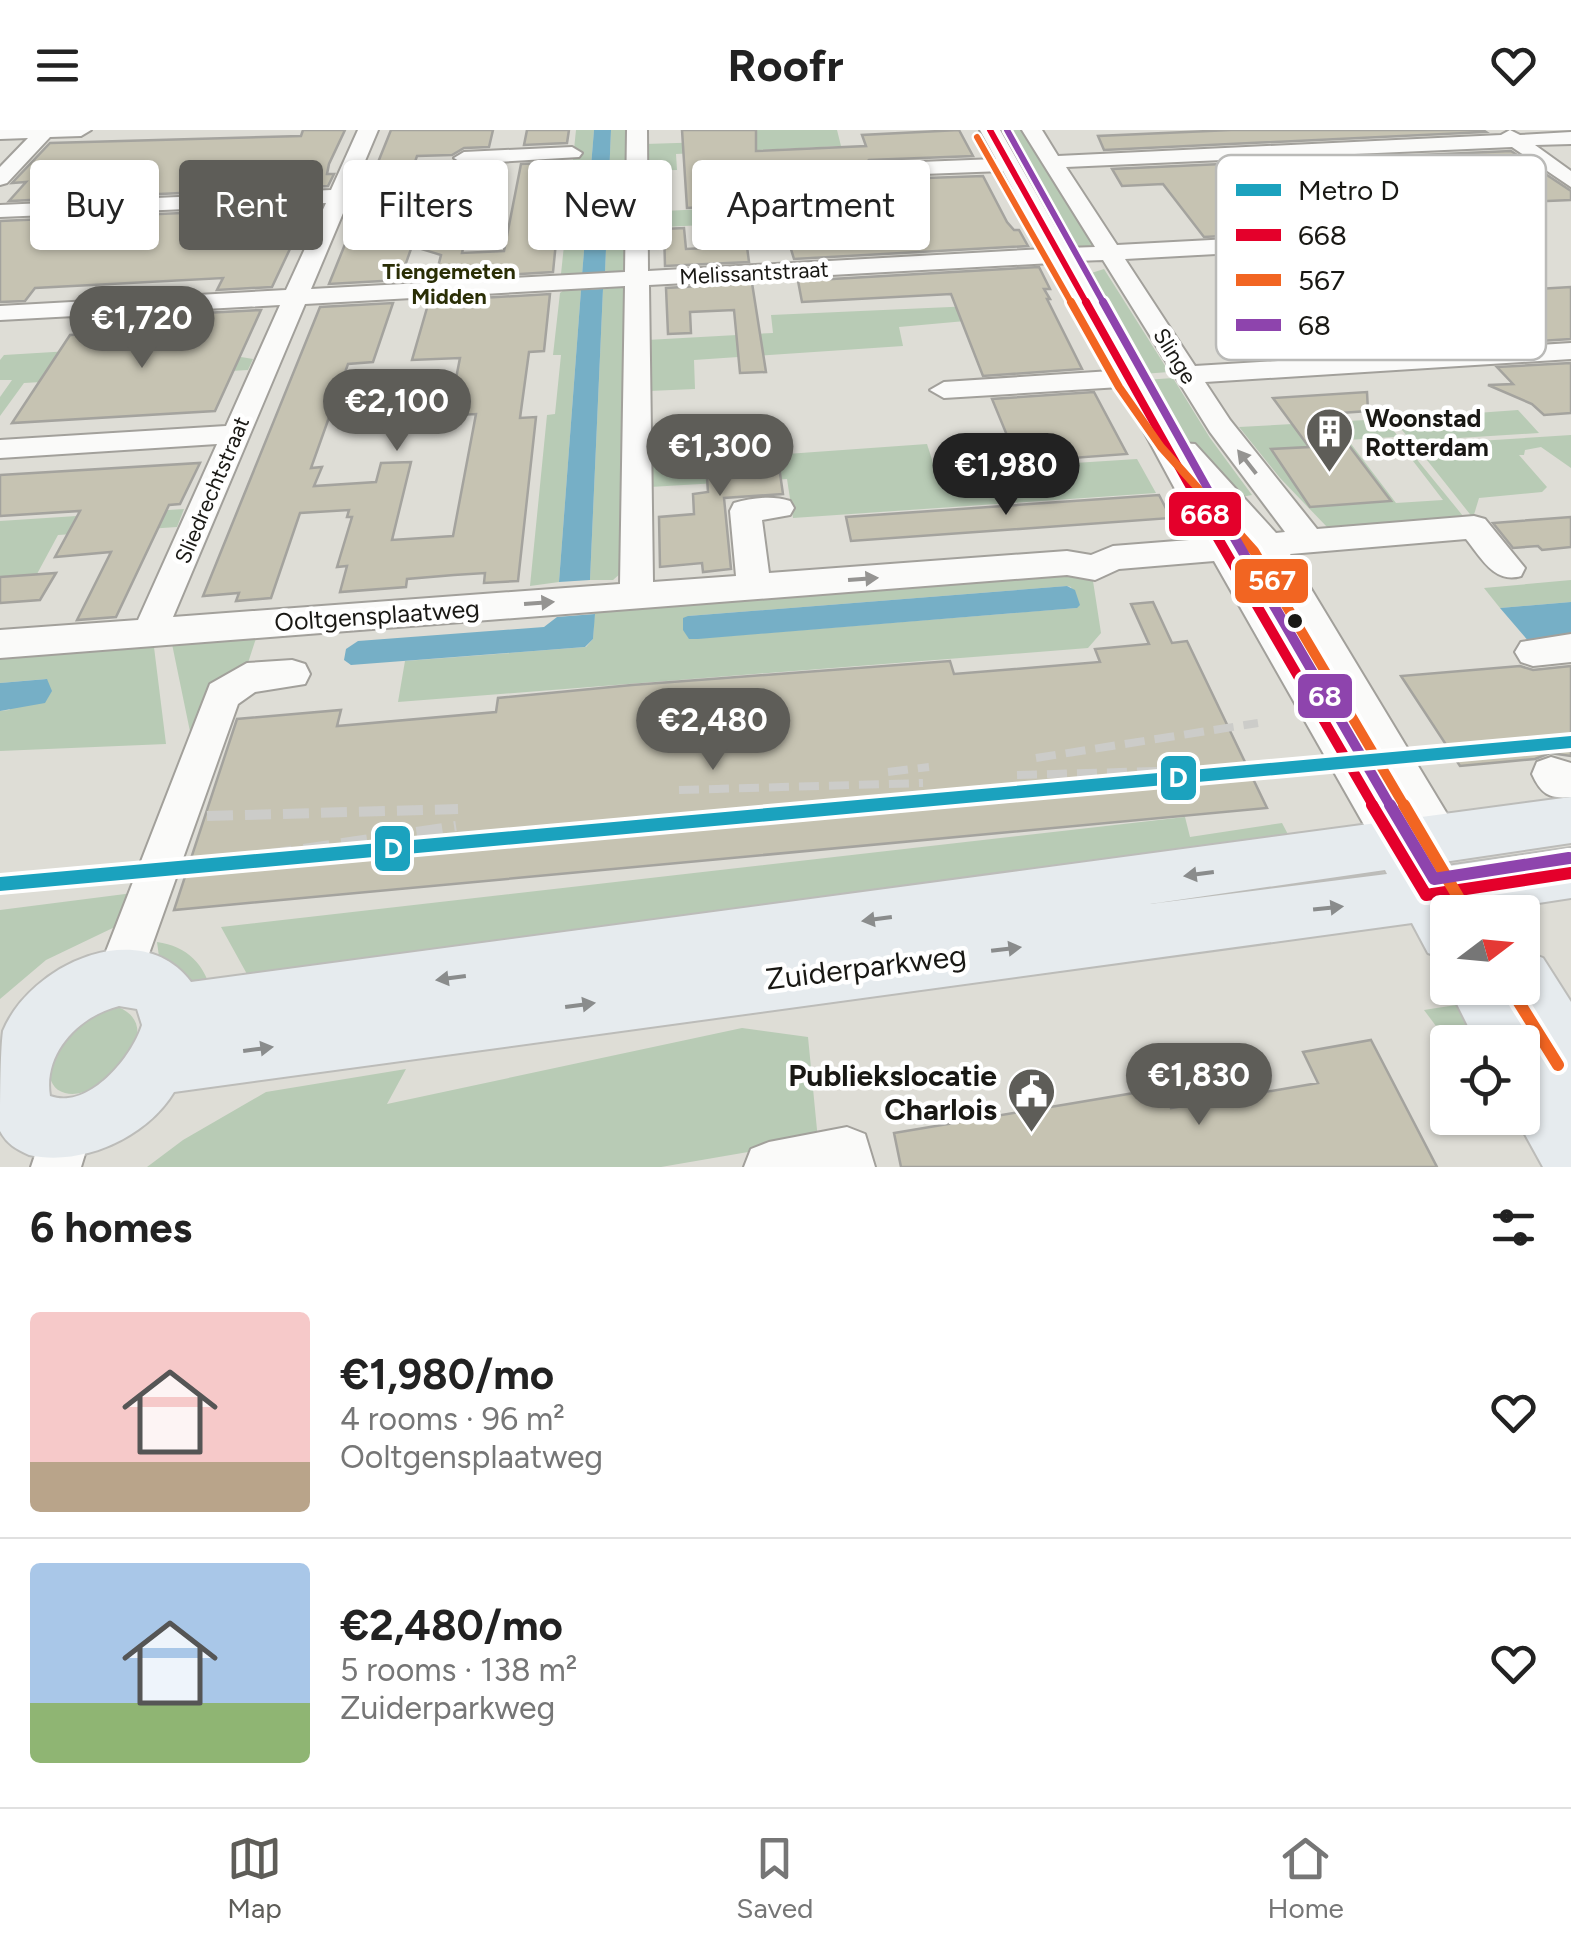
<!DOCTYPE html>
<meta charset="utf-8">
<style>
:root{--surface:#fff;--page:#f6f6f6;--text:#222;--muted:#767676;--line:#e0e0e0;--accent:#5e5d58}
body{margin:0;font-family:Figtree,sans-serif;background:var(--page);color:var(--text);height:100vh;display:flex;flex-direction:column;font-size:38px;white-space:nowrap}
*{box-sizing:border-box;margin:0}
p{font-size:32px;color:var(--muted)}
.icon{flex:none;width:55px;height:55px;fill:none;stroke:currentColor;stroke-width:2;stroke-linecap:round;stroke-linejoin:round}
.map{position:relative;height:1037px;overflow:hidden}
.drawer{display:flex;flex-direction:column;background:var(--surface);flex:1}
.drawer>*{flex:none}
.guide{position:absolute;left:30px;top:30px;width:1000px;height:90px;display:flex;gap:20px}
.needle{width:65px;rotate:74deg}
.tools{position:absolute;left:1430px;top:765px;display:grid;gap:20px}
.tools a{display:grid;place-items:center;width:110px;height:110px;border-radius:10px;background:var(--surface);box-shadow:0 2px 8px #0004;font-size:50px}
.price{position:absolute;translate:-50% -85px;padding:0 22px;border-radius:35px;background:var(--accent);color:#fff;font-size:32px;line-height:65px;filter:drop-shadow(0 2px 5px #0008)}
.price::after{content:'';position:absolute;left:50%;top:60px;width:30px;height:22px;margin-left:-15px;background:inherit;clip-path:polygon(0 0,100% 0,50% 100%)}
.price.on{background:#222;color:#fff}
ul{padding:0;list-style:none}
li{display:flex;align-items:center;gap:30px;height:250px;padding:0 30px}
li+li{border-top:2px solid var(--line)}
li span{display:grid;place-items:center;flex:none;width:280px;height:200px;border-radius:10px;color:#555}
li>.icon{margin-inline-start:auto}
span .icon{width:120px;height:120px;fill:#fffc;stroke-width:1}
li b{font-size:42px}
h2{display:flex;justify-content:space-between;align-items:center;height:120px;padding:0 30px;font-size:42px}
.chip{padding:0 35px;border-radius:10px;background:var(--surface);box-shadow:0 2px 8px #0004;font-size:35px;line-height:90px}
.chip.on{background:var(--accent);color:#fff}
header{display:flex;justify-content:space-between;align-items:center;height:130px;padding:0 30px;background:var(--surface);font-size:45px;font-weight:700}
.tabs{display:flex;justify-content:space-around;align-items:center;height:140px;border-top:2px solid var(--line);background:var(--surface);font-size:28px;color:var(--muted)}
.tabs a{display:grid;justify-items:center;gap:5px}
.tabs .on{color:var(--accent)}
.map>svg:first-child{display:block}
.green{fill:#b8cbb5;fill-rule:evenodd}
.water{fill:#76afc6}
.building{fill:#c6c3b2;stroke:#a4a39e;stroke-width:2.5;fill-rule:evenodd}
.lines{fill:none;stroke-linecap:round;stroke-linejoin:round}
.minor-casing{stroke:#a2a09b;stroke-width:4}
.major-casing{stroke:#bcbcb9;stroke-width:4}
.minor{fill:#fafaf9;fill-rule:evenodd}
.major{fill:#e6ebee;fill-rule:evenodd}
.rail-far1{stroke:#ccccc9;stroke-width:8;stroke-dasharray:20 10;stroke-linecap:butt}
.rail{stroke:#ccccc9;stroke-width:10;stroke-dasharray:26 12;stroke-linecap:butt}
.bus-1-far3-casing{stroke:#fff;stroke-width:11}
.bus-1-far2-casing{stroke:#fff;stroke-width:14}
.bus-1-far1-casing{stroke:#fff;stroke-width:18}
.bus-1-casing{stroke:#fff;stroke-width:20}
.bus-2-far3-casing{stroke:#fff;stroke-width:11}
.bus-2-far2-casing{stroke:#fff;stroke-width:14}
.bus-2-far1-casing{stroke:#fff;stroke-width:18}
.bus-2-casing{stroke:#fff;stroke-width:20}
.bus-3-far3-casing{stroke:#fff;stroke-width:11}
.bus-3-far2-casing{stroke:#fff;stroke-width:14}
.bus-3-far1-casing{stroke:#fff;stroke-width:18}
.bus-3-casing{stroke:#fff;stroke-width:20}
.bus-1-far3{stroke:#e4002b;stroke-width:6}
.bus-1-far2{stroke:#e4002b;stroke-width:8}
.bus-1-far1{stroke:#e4002b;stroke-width:10}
.bus-1{stroke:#e4002b;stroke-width:12}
.bus-2-far3{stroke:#f26522;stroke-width:6}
.bus-2-far2{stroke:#f26522;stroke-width:8}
.bus-2-far1{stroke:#f26522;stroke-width:10}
.bus-2{stroke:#f26522;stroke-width:12}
.bus-3-far3{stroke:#8e44ad;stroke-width:6}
.bus-3-far2{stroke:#8e44ad;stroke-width:8}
.bus-3-far1{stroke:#8e44ad;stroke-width:10}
.bus-3{stroke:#8e44ad;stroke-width:12}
.metro-1-casing{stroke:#fff;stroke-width:8}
.metro-1{fill:#1ba2be;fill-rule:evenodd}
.oneway{fill:#959492}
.oneway2{fill:#8a8c8c}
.bus-dot{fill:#191814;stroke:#fff;stroke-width:4}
.labels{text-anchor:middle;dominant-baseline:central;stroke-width:9;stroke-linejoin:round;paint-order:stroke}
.far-neighbourhood-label{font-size:22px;font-weight:bold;fill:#2a2e05;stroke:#fff}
.far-street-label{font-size:22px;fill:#191814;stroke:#fff}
.poi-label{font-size:25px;font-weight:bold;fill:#191814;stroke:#fff;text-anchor:start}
.street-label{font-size:25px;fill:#191814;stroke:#fff}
.near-street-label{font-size:30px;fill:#191814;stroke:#fff}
.near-poi-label{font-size:30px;font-weight:bold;fill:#191814;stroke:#fff;text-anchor:end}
.key{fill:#fff;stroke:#babab8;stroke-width:2.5}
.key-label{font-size:28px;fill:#191814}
.line-badge{stroke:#fff;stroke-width:4}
.badge-label{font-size:28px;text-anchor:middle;font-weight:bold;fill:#fff}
</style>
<header><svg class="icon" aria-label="menu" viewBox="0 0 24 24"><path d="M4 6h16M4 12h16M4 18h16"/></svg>Roofr<svg class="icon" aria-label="heart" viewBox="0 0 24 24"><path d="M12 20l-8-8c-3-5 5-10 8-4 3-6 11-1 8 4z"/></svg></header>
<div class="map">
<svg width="1571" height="1037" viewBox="0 0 1571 1037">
<rect width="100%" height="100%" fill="#deddd6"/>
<path class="green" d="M576 0H594L582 145 561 144Z
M611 0H628L626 143H605Z
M740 0H837L841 16 676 24 677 40 645 41V14L741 11Z
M1003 0H1025L1093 109 1096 121 1076 122Z
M860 71 866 86 987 79 994 94 769 106 766 92 644 98V82Z
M1104 139 1169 242 1142 244 1085 145Z
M624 157 621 443 613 450H590L603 159Z
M564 160H581L559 452 530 456 547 285 555 284 561 225H553L560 163Z
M1038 173 1044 184 899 197 903 216 694 230 695 259 649 261 647 210 773 203 771 185Z
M169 215 253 229 248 240 24 253 0 286V267L12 250H0V230L4 225Z
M1173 248 1210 308 1252 365 1230 369 1174 299 1145 250Z
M1518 280 1539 303 1411 311 1393 289Z
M1384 289 1463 386 1327 397 1280 348 1239 297ZM1394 307 1402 317 1387 319 1403 318 1443 370 1396 373 1348 310ZM1348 314 1390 371 1309 376 1272 320Z
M701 294 704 330 927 314 936 342 1137 329 1156 363 793 388 787 349 650 357 649 298Z
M1571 305V338L1541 317 1525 320 1524 325H1519L1547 357 1542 362 1479 368 1473 388 1415 315Z
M184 379 177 397 58 405 37 444 0 447V391Z
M1087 444 1093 451 1101 503 1088 518 398 572 405 531 586 517 593 509 595 474ZM1067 456 1071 457 1077 478 689 509 688 486Z
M1571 450V472L1500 478 1484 458Z
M259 499 246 539 193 616 172 514Z
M153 509 166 614 0 621V581L9 580 46 549 0 553V528L107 521 113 513Z
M1185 687 1190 707 1282 693 1292 712 253 855 221 797Z
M133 763 119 795 46 830 0 869V780Z
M157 812C187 816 206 835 212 865L160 834Z
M1475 872 1498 912H1448L1424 880Z
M118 877C171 898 103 973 65 963 40 957 49 917 63 904 78 891 99 878 118 877Z
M742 898 808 907 818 1010 661 1037H147L183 1010 266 962 406 939 387 974Z"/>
<path class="water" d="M594 0H611L605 143 582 145Z
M603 159 590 450 559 452 581 160Z
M1067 456 1075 460 1080 475 1077 478 698 509H689L683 500V488L688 486Z
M1571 472V509L1530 513 1500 478Z
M595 484 593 509 585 517 351 535 344 530 346 519 358 511 544 497 557 487Z
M47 549 52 561 45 573 0 581V553Z"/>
<path class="building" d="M303 0H345L329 34 327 44H334L328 56 9 71 26 52 12 53 50 13 301 6Z
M391 0H493L489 17 464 18 452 25 417 26 397 85 453 82 455 75 472 79 462 123 504 121 521 34 564 32 553 142 435 149 441 125 412 116 400 150 329 154Z
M527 0H569L567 13 524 15Z
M682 0H756V21L866 16 862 5 959 0 973 26 869 30 855 41 869 50 983 46 1007 92 1014 100H1019L1028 116 794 129 790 116 782 117 766 43 738 48 749 132 665 136 664 99 684 98 686 119 727 117 721 76 687 78ZM912 66 927 105 874 107 862 68Z
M1231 0H1483L1486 2 1104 20 1098 6Z
M1511 21 1571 61V70L1482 74 1459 55 1401 58 1441 94 1204 107 1163 54 1122 56 1112 39Z
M318 77 312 92 302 95 297 104 272 157 217 160 223 148 35 158 25 171 0 172V91Z
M1465 114 1521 160 1571 157V209L1475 215 1401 141 1238 150 1220 128Z
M1039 137 1050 159H1044L1050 169H1047L1082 239 983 246 951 164 802 172 798 151Z
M752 153 766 242 740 243 734 180 690 182 691 203 668 204 666 158Z
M550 164 544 221 529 222 520 288 536 287 518 451 484 453 485 443 454 445 407 449 406 457 340 462 347 436 337 437 352 387H347L349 380 300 383 271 468 236 471 239 463 203 466 320 177 393 173 373 232 348 234 311 338 322 337 314 356 376 352 381 333 411 332 392 410 453 406 476 284 459 285 462 269H452L460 228 412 230 429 171Z
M261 180 215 281 12 293 70 205 196 198 204 183Z
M1571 233V283L1544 285 1532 274 1488 255 1513 254 1497 237Z
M1094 262 1127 324 1018 332 992 269Z
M1367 262 1368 281 1325 284 1391 371 1310 377 1271 319 1309 317 1273 268Z
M774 302 783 364 724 368 731 439 703 442 702 433 660 437 659 387 694 384 693 364 708 362 704 306Z
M200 333 180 374 169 375 116 487 77 490 111 422 55 427 80 381 0 386V345Z
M1159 365 1171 388 851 411 846 387Z
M1571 387V417L1542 420 1538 416 1513 418 1493 393Z
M56 443 40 470 0 473V447Z
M1153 472 1172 513 1187 511 1267 678 174 780 237 589 341 580 337 596 496 582 498 568 632 555 950 531 954 544 1100 532 1095 519 1149 514 1131 474Z
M1520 536 1533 540 1571 536V626L1550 623 1535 629 1460 636 1401 546Z
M1371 910 1437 1037H901L894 1003 1164 958 1171 978 1318 953 1303 922Z"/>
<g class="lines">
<defs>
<path id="minor" d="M0 0H91L81 6 50 7 7 53 0 55V37L28 8 0 9Z
M358 0H378L311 159 625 142 627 0H647L648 141 1045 119 1003 41 869 46 859 40 869 34 996 29 980 0H1000L1067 118 1095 117 1022 0H1042L1058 26 1501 5 1510 0 1520 5 1571 2V14L1535 15 1571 41V57L1512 17 1066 37 1117 115 1507 94 1518 101 1507 108 1125 129 1195 236 1571 213V229L1205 252 1230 290 1317 399 1474 386 1485 389 1525 438 1521 446C1494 454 1481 427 1466 409L1290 424 1455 697 1461 710 1455 723 1441 729 1427 723 1259 427 1246 428 1414 704 1420 717 1414 730 1399 736 1384 730 1214 431 1119 439 1095 450 1067 445 0 528V500L138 490 217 314 0 328V310L226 296 280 175 0 190V176L286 160 326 73 0 87V75L331 60ZM1103 130 1210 302 1285 402 1276 403 1195 314 1180 313 1075 131ZM1052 133 1111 241 944 252 930 260 944 268 1120 257 1202 409 1113 416 1091 425 1067 421 769 443 762 390 790 385 794 378 790 371C772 365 752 368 734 373L730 381 736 446 653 452 649 155ZM625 156 620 454 173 487 305 174ZM1214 373 1242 405 1233 406Z
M572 17 582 23 579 27 464 34 454 28 464 22Z
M1571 504V532L1533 536 1521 532 1515 522 1521 512Z
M292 530 305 534 310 544 305 554 255 562 238 574 135 863 119 870 103 863 96 847 210 554 247 533Z
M1551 627 1571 633V667C1549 669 1541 664 1532 644L1537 632Z
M67 976 85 983 92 1001 81 1037H31L49 983Z
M847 997 865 1004 875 1037H744L751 1019 769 1012Z"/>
<path id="major" d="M1571 667V713L1437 733 1440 737 1571 718V768L1481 782H1448V830L1428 823 1412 793 174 962C147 1007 82 1037 29 1025 16 1019 7 1014 0 1001 0 976 0 923 3 901 30 835 140 784 191 852ZM1385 740 1387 744 1150 774ZM119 876 137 879 142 895C132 927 89 980 50 966 43 923 79 886 119 876Z
M1522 820 1543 828 1571 872V1037H1543L1516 988H1522V912H1476L1449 858H1522Z"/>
</defs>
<use href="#minor" class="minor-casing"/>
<use href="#major" class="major-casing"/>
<use href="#minor" class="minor"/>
<use href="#major" class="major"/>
<path class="rail-far1" d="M1036 628 1258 593
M888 642 929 637
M1017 645 1258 638
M679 660 923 653"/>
<path class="rail" d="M207 686 458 679
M191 736 456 696"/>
<defs>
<path id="bus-1-far3" d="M990 0 1087 174"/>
<path id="bus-1-far2" d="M1086 172 1211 395"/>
<path id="bus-1-far1" d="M1209 393 1374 677"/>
<path id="bus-1" d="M1372 675 1426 765
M1426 765 1571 743"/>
<path id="bus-2-far3" d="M977 7 1072 174"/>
<path id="bus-2-far2" d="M1071 172 1119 257 1161 317 1231 395"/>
<path id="bus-2-far1" d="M1229 393 1254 421 1405 677"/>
<path id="bus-2" d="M1404 675 1467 782
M1510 858 1558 935"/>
<path id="bus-3-far3" d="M1007 0 1104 174"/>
<path id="bus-3-far2" d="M1103 172 1228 395"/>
<path id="bus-3-far1" d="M1226 393 1391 677"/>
<path id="bus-3" d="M1390 675 1434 749 1569 728"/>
</defs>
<use href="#bus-1-far3" class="bus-1-far3-casing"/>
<use href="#bus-1-far2" class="bus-1-far2-casing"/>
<use href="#bus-1-far1" class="bus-1-far1-casing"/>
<use href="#bus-1" class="bus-1-casing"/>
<use href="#bus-2-far3" class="bus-2-far3-casing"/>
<use href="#bus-2-far2" class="bus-2-far2-casing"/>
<use href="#bus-2-far1" class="bus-2-far1-casing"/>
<use href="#bus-2" class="bus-2-casing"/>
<use href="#bus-3-far3" class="bus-3-far3-casing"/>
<use href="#bus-3-far2" class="bus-3-far2-casing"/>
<use href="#bus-3-far1" class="bus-3-far1-casing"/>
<use href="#bus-3" class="bus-3-casing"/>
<use href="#bus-1-far3" class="bus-1-far3"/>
<use href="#bus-1-far2" class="bus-1-far2"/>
<use href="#bus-1-far1" class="bus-1-far1"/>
<use href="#bus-1" class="bus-1"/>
<use href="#bus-2-far3" class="bus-2-far3"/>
<use href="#bus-2-far2" class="bus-2-far2"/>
<use href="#bus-2-far1" class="bus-2-far1"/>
<use href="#bus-2" class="bus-2"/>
<use href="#bus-3-far3" class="bus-3-far3"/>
<use href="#bus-3-far2" class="bus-3-far2"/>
<use href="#bus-3-far1" class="bus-3-far1"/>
<use href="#bus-3" class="bus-3"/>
<defs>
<path id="metro-1" d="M1571 606V618L0 761V747Z"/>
</defs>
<use href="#metro-1" class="metro-1-casing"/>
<use href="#metro-1" class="metro-1"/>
</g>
<defs><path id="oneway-solid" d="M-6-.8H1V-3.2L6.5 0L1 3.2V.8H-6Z" transform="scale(2.5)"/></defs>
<g class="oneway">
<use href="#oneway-solid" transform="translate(1247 332) rotate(-128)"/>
<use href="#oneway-solid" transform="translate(863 449) rotate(-4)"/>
<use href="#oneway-solid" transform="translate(539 473) rotate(-4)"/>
</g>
<g class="oneway2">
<use href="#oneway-solid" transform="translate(1199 744) rotate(172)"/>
<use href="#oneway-solid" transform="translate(1328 778) rotate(-6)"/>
<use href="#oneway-solid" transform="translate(877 789) rotate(172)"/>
<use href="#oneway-solid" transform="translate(1006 819) rotate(-7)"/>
<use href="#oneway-solid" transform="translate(451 848) rotate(172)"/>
<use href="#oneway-solid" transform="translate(580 875) rotate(-8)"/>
<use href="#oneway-solid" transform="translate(258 919) rotate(-8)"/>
</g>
<defs>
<symbol id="building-pin" viewBox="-11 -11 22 30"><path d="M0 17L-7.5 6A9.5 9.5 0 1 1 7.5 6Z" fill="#5e5d58" stroke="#fff"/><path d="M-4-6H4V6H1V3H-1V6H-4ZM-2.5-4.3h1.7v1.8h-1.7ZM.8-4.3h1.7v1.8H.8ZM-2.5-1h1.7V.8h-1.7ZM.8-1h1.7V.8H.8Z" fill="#fff"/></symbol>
<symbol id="civic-pin" viewBox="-11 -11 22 30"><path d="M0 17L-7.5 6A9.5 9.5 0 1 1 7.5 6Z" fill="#5e5d58" stroke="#fff"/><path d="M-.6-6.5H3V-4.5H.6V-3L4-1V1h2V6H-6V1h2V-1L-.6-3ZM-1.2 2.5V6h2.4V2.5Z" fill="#fff"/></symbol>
</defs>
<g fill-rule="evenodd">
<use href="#building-pin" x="1302" y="274" width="55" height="75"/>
<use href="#civic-pin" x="1004" y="934" width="55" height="75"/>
</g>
<circle class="bus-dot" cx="1295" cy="491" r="9"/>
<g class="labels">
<g class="far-neighbourhood-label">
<text x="449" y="141">Tiengemeten<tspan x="449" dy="25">Midden</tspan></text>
</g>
<g class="far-street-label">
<text transform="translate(754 143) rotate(-3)">Melissantstraat</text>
<text transform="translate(1175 226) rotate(58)">Slinge</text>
<text transform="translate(212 360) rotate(-67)">Sliedrechtstraat</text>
</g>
<g class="poi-label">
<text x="1365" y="288">Woonstad<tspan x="1365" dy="29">Rotterdam</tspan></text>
</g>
<g class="street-label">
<text transform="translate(377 485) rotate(-4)">Ooltgensplaatweg</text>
</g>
<g class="near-street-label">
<text transform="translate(866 837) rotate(-7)">Zuiderparkweg</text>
</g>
<g class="near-poi-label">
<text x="997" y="945">Publiekslocatie<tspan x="997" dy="34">Charlois</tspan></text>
</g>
</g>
<rect x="1216" y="25" width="330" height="205" rx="15" class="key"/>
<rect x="1236" y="54" width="45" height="12" fill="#1ba2be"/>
<rect x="1236" y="99" width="45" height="12" fill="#e4002b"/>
<rect x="1236" y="144" width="45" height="12" fill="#f26522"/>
<rect x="1236" y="189" width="45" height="12" fill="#8e44ad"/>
<g class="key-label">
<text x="1298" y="70">Metro D</text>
<text x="1298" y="115">668</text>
<text x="1298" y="160">567</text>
<text x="1298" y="205">68</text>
</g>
<g class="line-badge">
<rect x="1167" y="360" width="76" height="48" rx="10" fill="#e4002b"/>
<rect x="1233" y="427" width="77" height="48" rx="10" fill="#f26522"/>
<rect x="1296" y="542" width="58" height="48" rx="10" fill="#8e44ad"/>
<rect x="1159" y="624" width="39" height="48" rx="10" fill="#1ba2be"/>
<rect x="373" y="694" width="39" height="49" rx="10" fill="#1ba2be"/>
</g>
<g class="badge-label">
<text x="1205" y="394">668</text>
<text x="1272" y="460">567</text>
<text x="1325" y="576">68</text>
<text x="1178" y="657">D</text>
<text x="393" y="728">D</text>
</g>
</svg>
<div class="tools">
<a><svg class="needle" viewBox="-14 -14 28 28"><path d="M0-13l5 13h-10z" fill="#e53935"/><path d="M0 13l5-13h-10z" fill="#767676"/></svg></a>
<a><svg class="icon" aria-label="locate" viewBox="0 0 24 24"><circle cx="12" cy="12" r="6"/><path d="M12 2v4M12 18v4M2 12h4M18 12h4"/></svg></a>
</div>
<b class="price" style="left:142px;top:241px">€1,720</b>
<b class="price" style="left:397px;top:324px">€2,100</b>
<b class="price" style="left:720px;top:369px">€1,300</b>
<b class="price on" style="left:1006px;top:388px">€1,980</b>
<b class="price" style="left:713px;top:643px">€2,480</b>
<b class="price" style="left:1199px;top:998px">€1,830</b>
<div class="guide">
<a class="chip">Buy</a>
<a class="chip on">Rent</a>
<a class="chip">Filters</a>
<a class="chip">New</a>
<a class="chip">Apartment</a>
</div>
</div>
<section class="drawer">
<h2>6 homes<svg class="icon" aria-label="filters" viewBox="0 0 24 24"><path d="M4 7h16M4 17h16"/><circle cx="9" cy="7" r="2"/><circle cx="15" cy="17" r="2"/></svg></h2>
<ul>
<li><span style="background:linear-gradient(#f6c9c9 75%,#b9a48a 0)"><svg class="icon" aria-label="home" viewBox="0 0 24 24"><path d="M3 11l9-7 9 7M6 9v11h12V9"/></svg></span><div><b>€1,980/mo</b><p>4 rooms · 96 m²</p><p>Ooltgensplaatweg</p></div><svg class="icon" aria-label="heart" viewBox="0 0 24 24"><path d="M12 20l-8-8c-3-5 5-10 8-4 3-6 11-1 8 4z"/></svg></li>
<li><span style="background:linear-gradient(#a9c7e8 70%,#8fb573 0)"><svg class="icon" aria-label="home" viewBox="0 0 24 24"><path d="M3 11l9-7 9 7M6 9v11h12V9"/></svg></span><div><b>€2,480/mo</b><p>5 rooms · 138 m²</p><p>Zuiderparkweg</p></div><svg class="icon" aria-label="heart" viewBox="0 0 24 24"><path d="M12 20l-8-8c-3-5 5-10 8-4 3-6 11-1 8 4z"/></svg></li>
</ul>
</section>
<nav class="tabs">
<a class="on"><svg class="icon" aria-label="map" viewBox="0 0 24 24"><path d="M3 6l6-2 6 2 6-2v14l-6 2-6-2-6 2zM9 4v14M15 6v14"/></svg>Map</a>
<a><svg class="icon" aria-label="saved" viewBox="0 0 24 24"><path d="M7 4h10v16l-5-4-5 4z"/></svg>Saved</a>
<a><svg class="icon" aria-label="home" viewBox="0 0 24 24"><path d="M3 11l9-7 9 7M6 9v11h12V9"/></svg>Home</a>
</nav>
